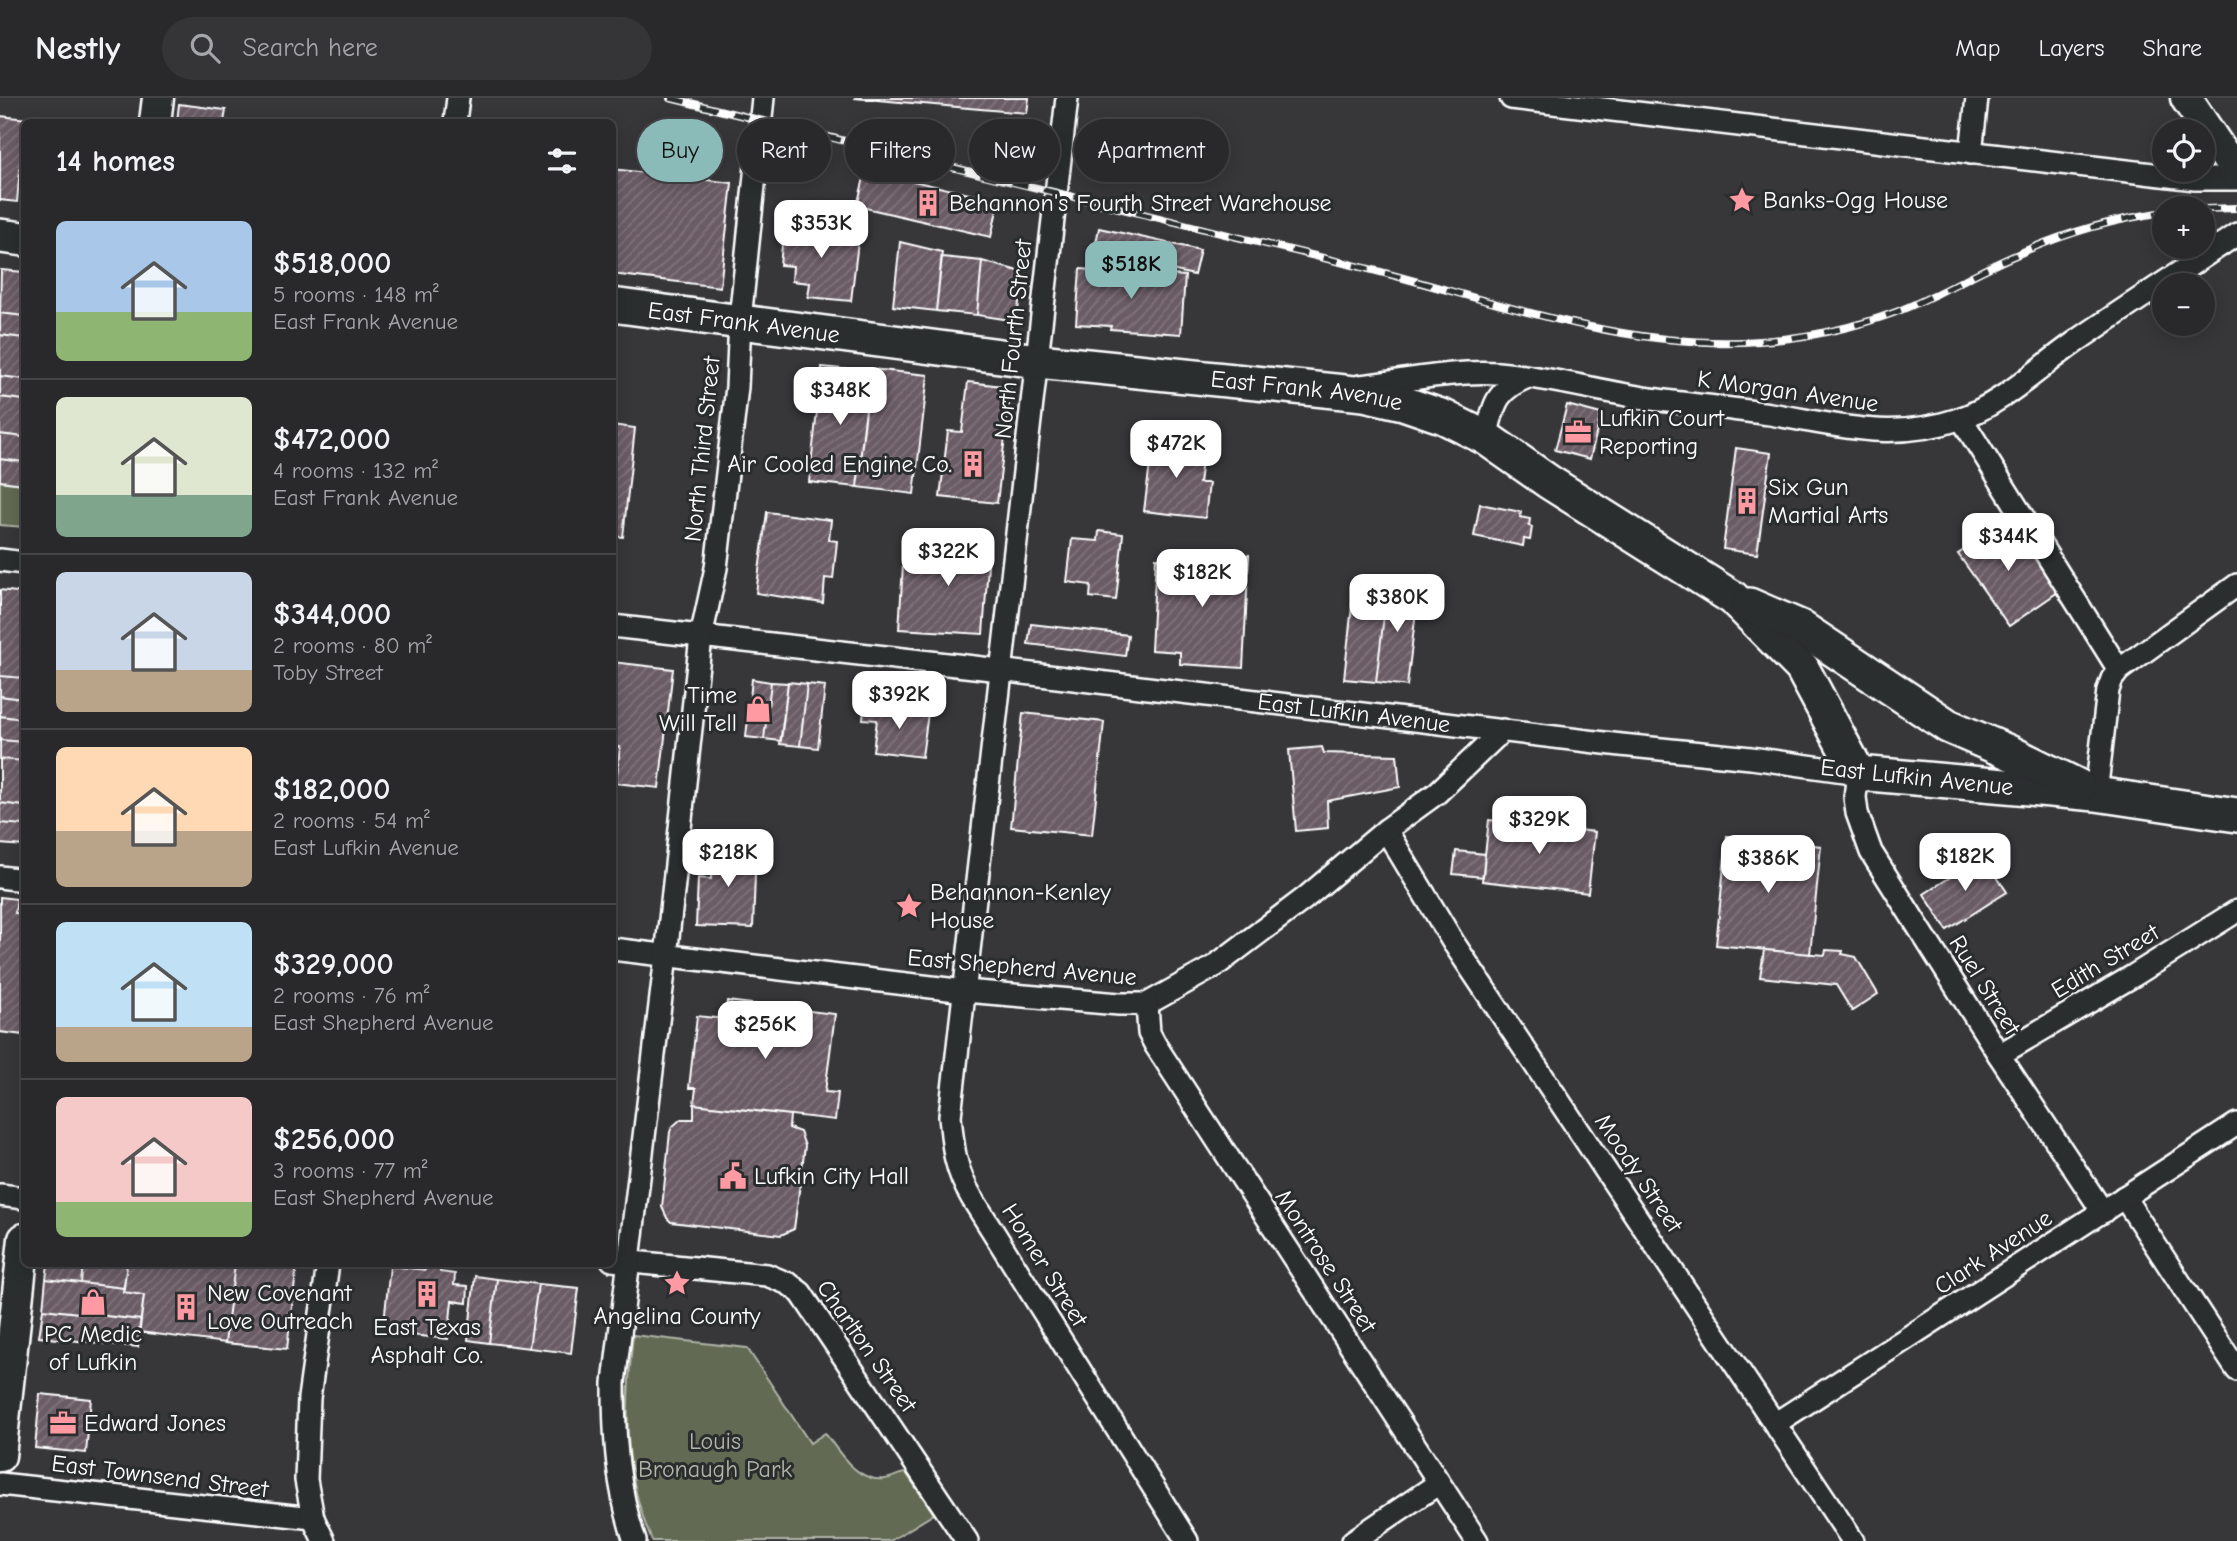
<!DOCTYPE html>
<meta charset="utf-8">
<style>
:root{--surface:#29282b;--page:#353437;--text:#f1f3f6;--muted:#a5a6a9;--line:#454447;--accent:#8bbbb9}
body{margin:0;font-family:"Comic Neue",sans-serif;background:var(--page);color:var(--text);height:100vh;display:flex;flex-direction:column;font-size:26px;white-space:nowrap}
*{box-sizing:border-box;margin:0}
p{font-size:23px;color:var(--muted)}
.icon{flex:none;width:38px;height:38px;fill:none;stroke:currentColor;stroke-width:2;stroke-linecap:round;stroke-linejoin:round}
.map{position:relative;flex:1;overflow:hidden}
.details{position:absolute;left:21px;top:21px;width:595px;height:1148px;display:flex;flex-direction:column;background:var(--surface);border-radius:10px;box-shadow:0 4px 18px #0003,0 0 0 2px var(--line)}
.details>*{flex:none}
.guide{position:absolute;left:637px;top:21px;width:665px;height:63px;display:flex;gap:14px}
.tools{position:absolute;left:2152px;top:21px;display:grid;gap:14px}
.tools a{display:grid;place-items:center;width:63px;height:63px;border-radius:50%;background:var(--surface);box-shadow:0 4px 18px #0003,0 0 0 2px var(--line);font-size:35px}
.price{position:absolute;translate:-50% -60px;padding:0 16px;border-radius:14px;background:#fff;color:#222;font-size:23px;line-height:46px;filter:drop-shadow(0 2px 4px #0008)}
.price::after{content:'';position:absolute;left:50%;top:42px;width:21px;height:16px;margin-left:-10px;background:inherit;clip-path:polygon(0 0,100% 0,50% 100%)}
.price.selected{background:var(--accent);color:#111}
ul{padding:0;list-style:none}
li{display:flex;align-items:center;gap:21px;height:175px;padding:0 35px}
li+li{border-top:2px solid var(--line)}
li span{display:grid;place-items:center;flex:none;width:196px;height:140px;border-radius:10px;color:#555}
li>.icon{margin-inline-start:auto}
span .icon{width:84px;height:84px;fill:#fffc;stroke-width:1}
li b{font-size:30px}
h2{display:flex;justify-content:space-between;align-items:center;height:84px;padding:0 35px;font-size:30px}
.pill{padding:0 24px;border-radius:32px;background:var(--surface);box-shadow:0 4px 18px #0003,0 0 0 2px var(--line);font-size:24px;line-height:63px}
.pill.selected{background:var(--accent);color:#111}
header{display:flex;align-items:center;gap:42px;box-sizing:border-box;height:98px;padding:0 35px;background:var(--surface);border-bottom:2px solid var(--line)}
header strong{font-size:33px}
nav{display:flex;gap:38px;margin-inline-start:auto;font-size:24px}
.search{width:490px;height:63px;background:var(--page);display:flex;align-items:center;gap:18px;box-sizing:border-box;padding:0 24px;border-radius:38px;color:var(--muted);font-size:26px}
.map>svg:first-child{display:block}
.green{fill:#626b52;stroke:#b0b5a8;stroke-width:2}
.building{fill:url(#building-hatch);stroke:#fff;stroke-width:2}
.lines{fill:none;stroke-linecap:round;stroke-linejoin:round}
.street-casing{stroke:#fff;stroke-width:26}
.secondary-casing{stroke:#fff;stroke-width:35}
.primary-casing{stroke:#fff;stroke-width:38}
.street{stroke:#2a2d2e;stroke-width:21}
.secondary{stroke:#2a2d2e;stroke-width:30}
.primary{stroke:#2a2d2e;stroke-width:33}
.rail-casing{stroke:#fff;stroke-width:8}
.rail{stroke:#2a2d2e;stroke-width:5;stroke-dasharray:16;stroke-linecap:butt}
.labels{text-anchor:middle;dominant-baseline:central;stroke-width:6;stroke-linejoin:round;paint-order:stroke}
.poi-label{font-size:24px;fill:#fff;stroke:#2a2d2e;text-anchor:start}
.street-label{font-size:24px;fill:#fff;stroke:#2a2d2e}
.park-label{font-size:24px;fill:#b0b5a8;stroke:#2a2d2e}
</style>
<header>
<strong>Nestly</strong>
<div class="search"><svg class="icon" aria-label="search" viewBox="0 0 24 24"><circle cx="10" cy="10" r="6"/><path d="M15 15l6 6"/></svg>Search here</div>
<nav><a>Map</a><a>Layers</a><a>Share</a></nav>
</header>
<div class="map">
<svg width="2237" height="1443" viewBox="0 0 2237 1443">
<defs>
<pattern id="building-hatch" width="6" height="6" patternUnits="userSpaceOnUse" patternTransform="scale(1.75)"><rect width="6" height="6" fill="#6b5b65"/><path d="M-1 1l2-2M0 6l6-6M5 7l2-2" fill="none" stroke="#81747c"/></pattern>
</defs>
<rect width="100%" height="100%" fill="#373639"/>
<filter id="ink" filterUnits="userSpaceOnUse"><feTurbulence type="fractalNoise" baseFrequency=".0143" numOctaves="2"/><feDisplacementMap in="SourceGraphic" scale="14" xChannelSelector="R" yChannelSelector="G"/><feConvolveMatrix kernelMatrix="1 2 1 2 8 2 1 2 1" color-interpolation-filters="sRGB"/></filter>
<g filter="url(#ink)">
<path class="green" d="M0 383 24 386V429L0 427Z
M633 1237 747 1250 810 1345 825 1335C839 1354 857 1385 885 1381 893 1380 899 1375 906 1375L934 1416 890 1443H652C622 1372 625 1312 633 1237Z"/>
<path class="building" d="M854 0H1029L1027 15Z
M179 6 226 12 224 24H177Z
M0 18 27 21V24H24L17 104 0 102Z
M302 20 326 23V24H302Z
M612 71 732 85 720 189 612 176Z
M866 72 999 103 991 139 857 108Z
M796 124 816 126 815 130 859 135 851 203 808 199 810 185 792 183 793 168 780 167 784 128 795 129Z
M1099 130 1200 152 1194 177 1094 155Z
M900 144 942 154 936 213 893 208Z
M942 159 982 163 977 217 936 213Z
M982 163 1022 174 1017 223 977 217Z
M1080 171 1185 178 1181 236 1110 231 1111 228 1076 226Z
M1 172 24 174V218L0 215Z
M0 215 24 218V240L0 237Z
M0 237 24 240V281L0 278Z
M822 269 870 274 857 389 809 384Z
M871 271 928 277 914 396 857 389Z
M0 278 24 281V302L0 299Z
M968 284 1011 289 997 405 940 399 948 333 962 334Z
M0 299 24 302V339L0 336Z
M1567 307 1601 316 1590 361 1555 352Z
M612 327 635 330 623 439 612 438Z
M0 336 24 339V364L0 361Z
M1153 342 1204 348 1199 385H1209L1205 420 1144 413Z
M1736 350 1771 355 1757 456 1723 451Z
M0 361 24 364V386L0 383Z
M1480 406 1521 414 1520 419 1530 421 1529 428 1532 429 1530 442 1524 441 1523 448 1474 438Z
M767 414 831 422 829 442 837 443 833 481 825 480 823 505 756 495Z
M2008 422 2058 494 2009 528 1958 456Z
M1099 433 1123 436 1116 502 1090 499 1091 487 1067 484 1072 441 1098 443Z
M934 437 990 440 983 536 899 531 903 467 932 469Z
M1209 455 1249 457 1243 570 1180 566V554L1151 552 1156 460 1209 463Z
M1355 480 1388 484 1376 584 1344 581Z
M1388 484 1419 488 1407 588 1376 584Z
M0 492 24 495V580L0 578Z
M1031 526 1128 537 1125 558 1028 546Z
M612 564 673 571 659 690 616 685 620 649 612 648Z
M0 578 24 580V601L0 598Z
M752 581 771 584 764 641 746 639Z
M771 584 788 585 781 643 764 641Z
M788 584 807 586 800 648 780 646Z
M807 586 825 588 818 650 800 648Z
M0 598 24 601V621L0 618Z
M879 609 928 615 922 659 873 653 877 622 863 621 864 611 878 612Z
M1023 615 1104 624 1092 737 1011 729Z
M0 618 24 621V644L0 642Z
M0 642 24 644V663L0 661Z
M1322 649 1324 655 1397 657 1400 689 1327 703 1328 730 1296 733 1289 652Z
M0 661 24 663V708L0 705Z
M0 705 24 708V727L0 725Z
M1489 722 1595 734 1588 795 1482 783Z
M0 725 24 727V748L0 746Z
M1727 738 1821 748 1810 856 1716 847Z
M712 748 756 750 753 830 696 828 698 780 711 781Z
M1456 753 1485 756 1483 779 1453 776Z
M1983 758 2007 794 1947 832 1924 796Z
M0 799 17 801 15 815 24 816V937L0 934Z
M1764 852 1825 857 1826 852 1843 853 1842 856 1856 859 1878 896 1852 913 1836 887 1760 879Z
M727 903 835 916 825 994 838 995 835 1022 694 1006 696 990H689L697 918 725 921Z
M694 1006 790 1017 789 1030 800 1034 805 1048 794 1131 781 1137 671 1124 667 1120 662 1109 670 1034 672 1029 681 1021H694Z
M48 1166H83L81 1185 46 1181Z
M83 1166H127L124 1190 81 1185Z
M127 1166H235L225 1245 139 1234 144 1197 123 1194Z
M235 1166H297L287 1251 225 1245Z
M426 1166 441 1167 440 1174 455 1176 454 1187 468 1188 467 1205 452 1203 448 1241 383 1234 390 1168 425 1172Z
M475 1178 497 1181 489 1245 468 1242Z
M46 1181 124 1190 123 1194 144 1197 141 1222 43 1211Z
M497 1181 538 1186 529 1250 489 1245Z
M538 1186 579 1190 571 1255 529 1250Z
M43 1211 141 1222 138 1249 39 1239Z
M40 1296 91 1301 86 1355 35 1350Z"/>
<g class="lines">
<defs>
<g id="street">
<path d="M1067 0 950 1018C953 1050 955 1072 972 1100L1187 1443"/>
<path d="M1511 0 2195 81H2237"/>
<path d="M455 24 458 0"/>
<path d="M1971 55 1977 0"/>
<path d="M1360 288C1405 283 1453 272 1498 275 1547 279 1595 292 1644 300 1686 306 1728 310 1770 316 1838 327 1891 344 1959 321 2002 306 2037 271 2074 245 2127 208 2183 173 2237 136"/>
<path d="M1961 320 2119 572"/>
<path d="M1486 340C1494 307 1495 292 1528 279"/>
<path d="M0 462 24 465"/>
<path id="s1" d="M612 528 974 569 1621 647 1751 660 1858 675 1855 699 1857 715 1871 754 1999 957 2103 1114"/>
<path d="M2096 696 2108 592 2112 581 2119 572 2237 487"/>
<path d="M1386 732 1453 844 1853 1443"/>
<path d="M0 779 24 782"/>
<path d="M612 851 965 893 1119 906H1147L1215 868 1304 801 1386 732 1437 695 1503 632"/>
<path d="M1147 906 1149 935 1156 948 1477 1443"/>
<path d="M1999 957 2133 878 2237 813"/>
<path d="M0 1097 24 1100"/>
<path d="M2124 1099 2237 1272"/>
<path d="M612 1162 767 1177 789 1186 801 1195 967 1443"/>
<path d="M1776 1325 2237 1026"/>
<path d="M0 1386 313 1420"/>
<path d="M324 1443 313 1420 306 1382 309 1300 328 1166"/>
<path d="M635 1443C617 1391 614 1339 614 1285L666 858 701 539 716 470 737 289 740 222 763 0"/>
<path d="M1353 1443 1439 1385"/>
</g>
<path id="secondary" d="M2186 0 2237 76
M155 24 158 0
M0 1358 24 1141"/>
<g id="primary">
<path d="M0 138 24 141"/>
<path id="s2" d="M612 207 1038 263 1364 296 1403 305 1444 319 1486 340 1549 384 1733 500 1802 570 1858 675 2096 696 2237 717"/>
<path d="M1749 507 1800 529 1948 628 2013 656 2078 688"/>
</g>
</defs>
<use href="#street" class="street-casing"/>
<use href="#secondary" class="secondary-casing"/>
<use href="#primary" class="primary-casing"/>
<use href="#street" class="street"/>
<use href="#secondary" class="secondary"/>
<use href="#primary" class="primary"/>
<defs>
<path id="rail" d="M670 0C901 57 1133 114 1365 170 1494 202 1625 253 1760 243 1806 240 1853 230 1896 214 1938 198 1975 174 2016 157 2062 136 2114 121 2165 114
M2203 111 2237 110"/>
</defs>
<use href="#rail" class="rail-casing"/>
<use href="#rail" class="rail"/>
</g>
</g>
<defs>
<symbol id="sight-bare" viewBox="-9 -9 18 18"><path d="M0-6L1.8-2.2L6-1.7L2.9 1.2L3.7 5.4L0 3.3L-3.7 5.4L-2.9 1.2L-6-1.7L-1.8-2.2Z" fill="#ff9aa2" stroke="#2a2d2e" stroke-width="2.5" paint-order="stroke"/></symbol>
<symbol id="building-bare" viewBox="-9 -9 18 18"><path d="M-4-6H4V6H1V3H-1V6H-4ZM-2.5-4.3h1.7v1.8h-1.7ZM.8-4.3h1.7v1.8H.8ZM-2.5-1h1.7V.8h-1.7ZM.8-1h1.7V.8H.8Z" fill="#ff9aa2" stroke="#2a2d2e" stroke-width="2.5" paint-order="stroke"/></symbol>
<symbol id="office-bare" viewBox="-9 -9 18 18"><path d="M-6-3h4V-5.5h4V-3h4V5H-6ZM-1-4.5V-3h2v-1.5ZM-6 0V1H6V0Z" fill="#ff9aa2" stroke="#2a2d2e" stroke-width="2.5" paint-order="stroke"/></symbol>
<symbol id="shop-bare" viewBox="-9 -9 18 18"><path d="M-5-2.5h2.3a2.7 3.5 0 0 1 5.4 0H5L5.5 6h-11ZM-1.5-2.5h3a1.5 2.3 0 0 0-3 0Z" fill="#ff9aa2" stroke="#2a2d2e" stroke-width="2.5" paint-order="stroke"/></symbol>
<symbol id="civic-bare" viewBox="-9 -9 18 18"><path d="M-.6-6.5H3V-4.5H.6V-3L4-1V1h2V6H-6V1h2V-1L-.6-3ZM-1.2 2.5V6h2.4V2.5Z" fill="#ff9aa2" stroke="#2a2d2e" stroke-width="2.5" paint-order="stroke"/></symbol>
</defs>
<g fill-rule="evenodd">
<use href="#sight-bare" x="1723" y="83" width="38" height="38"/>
<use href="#building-bare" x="909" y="86" width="38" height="38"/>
<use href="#office-bare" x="1559" y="315" width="38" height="38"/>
<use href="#building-bare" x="954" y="347" width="38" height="38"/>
<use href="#building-bare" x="1728" y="384" width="38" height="38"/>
<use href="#shop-bare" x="739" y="592" width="38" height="38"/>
<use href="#sight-bare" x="890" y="789" width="38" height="38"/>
<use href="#civic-bare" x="714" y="1059" width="38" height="38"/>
<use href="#sight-bare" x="658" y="1166" width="38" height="38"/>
<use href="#building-bare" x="408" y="1177" width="38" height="38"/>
<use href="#shop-bare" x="74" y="1185" width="38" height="38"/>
<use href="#building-bare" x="167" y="1190" width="38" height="38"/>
<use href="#office-bare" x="44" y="1306" width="38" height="38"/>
</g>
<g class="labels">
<g class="poi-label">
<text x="1763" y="102">Banks-Ogg House</text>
<text x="949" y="105">Behannon's Fourth Street Warehouse</text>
<text x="1599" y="320">Lufkin Court<tspan x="1599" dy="28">Reporting</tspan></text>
<text x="952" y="366" text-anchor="end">Air Cooled Engine Co.</text>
<text x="1768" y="389">Six Gun<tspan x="1768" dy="28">Martial Arts</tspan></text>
<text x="737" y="597" text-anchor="end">Time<tspan x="737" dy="28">Will Tell</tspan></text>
<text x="930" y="794">Behannon-Kenley<tspan x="930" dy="28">House</tspan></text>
<text x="754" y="1078">Lufkin City Hall</text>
<text x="207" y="1195">New Covenant<tspan x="207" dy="28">Love Outreach</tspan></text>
<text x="677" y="1218" text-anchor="middle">Angelina County</text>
<text x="427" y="1229" text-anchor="middle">East Texas<tspan x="427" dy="28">Asphalt Co.</tspan></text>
<text x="93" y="1236" text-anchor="middle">PC Medic<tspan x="93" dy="28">of Lufkin</tspan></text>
<text x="84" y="1325">Edward Jones</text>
</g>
<g class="street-label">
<text stroke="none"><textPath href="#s2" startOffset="133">East Frank Avenue</textPath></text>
<text transform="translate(1013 241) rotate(-84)">North Fourth Street</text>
<text transform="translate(1788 293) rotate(8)">K Morgan Avenue</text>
<text stroke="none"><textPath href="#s2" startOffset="700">East Frank Avenue</textPath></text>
<text transform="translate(702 351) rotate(-84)">North Third Street</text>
<text stroke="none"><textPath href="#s1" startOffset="747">East Lufkin Avenue</textPath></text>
<text transform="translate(1917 679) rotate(6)">East Lufkin Avenue</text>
<text transform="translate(2105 863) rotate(-31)">Edith Street</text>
<text transform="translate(1022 869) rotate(5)">East Shepherd Avenue</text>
<text transform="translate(1985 887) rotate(58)">Ruel Street</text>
<text transform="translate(1639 1075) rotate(56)">Moody Street</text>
<text transform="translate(1993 1154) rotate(-33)">Clark Avenue</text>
<text transform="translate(1326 1163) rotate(57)">Montrose Street</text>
<text transform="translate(1045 1167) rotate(58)">Homer Street</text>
<text transform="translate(867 1248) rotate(55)">Charlton Street</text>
<text transform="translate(160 1378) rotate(7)">East Townsend Street</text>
</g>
<g class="park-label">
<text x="715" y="1343">Louis<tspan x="715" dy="28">Bronaugh Park</tspan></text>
</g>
</g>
</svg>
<div class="tools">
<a><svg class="icon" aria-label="locate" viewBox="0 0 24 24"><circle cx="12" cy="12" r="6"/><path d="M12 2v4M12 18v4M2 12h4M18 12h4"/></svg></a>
<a>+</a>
<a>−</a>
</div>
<b class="price" style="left:821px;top:162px">$353K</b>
<b class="price selected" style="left:1131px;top:203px">$518K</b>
<b class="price" style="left:840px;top:329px">$348K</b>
<b class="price" style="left:1176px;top:382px">$472K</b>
<b class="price" style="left:2008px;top:475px">$344K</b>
<b class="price" style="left:948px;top:490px">$322K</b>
<b class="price" style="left:1202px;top:511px">$182K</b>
<b class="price" style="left:1397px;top:536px">$380K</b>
<b class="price" style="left:899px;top:633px">$392K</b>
<b class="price" style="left:1539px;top:758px">$329K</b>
<b class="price" style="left:728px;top:791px">$218K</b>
<b class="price" style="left:1965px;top:795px">$182K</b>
<b class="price" style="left:1768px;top:797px">$386K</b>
<b class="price" style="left:765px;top:963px">$256K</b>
<div class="guide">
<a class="pill selected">Buy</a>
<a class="pill">Rent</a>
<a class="pill">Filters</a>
<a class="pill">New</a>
<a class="pill">Apartment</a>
</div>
<section class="details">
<h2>14 homes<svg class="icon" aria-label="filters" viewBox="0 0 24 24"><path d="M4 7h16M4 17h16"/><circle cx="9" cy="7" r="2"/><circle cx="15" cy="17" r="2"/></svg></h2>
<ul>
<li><span style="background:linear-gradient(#a9c7e8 65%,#8fb573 0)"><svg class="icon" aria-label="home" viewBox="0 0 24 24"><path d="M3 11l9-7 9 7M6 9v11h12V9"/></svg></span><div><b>$518,000</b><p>5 rooms · 148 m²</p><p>East Frank Avenue</p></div></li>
<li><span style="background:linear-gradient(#dfe7d0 70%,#7fa58c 0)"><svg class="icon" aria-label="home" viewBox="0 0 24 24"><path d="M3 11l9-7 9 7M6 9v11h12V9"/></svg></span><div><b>$472,000</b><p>4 rooms · 132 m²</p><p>East Frank Avenue</p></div></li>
<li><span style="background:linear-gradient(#c9d6e8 70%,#b9a48a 0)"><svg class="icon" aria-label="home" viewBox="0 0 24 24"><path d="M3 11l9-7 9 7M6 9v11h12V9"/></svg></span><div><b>$344,000</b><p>2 rooms · 80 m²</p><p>Toby Street</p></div></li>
<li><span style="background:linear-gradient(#ffd9b3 60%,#b9a48a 0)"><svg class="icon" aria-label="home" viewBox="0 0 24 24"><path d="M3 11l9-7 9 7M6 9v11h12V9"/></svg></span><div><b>$182,000</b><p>2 rooms · 54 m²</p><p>East Lufkin Avenue</p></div></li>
<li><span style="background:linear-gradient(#bfe0f5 75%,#b9a48a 0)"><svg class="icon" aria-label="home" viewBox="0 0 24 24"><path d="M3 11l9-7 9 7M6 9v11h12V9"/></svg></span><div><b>$329,000</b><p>2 rooms · 76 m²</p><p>East Shepherd Avenue</p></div></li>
<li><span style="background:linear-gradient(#f6c9c9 75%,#8fb573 0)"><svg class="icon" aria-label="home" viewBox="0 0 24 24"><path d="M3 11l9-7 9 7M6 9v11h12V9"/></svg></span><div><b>$256,000</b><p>3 rooms · 77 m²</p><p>East Shepherd Avenue</p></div></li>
</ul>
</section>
</div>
